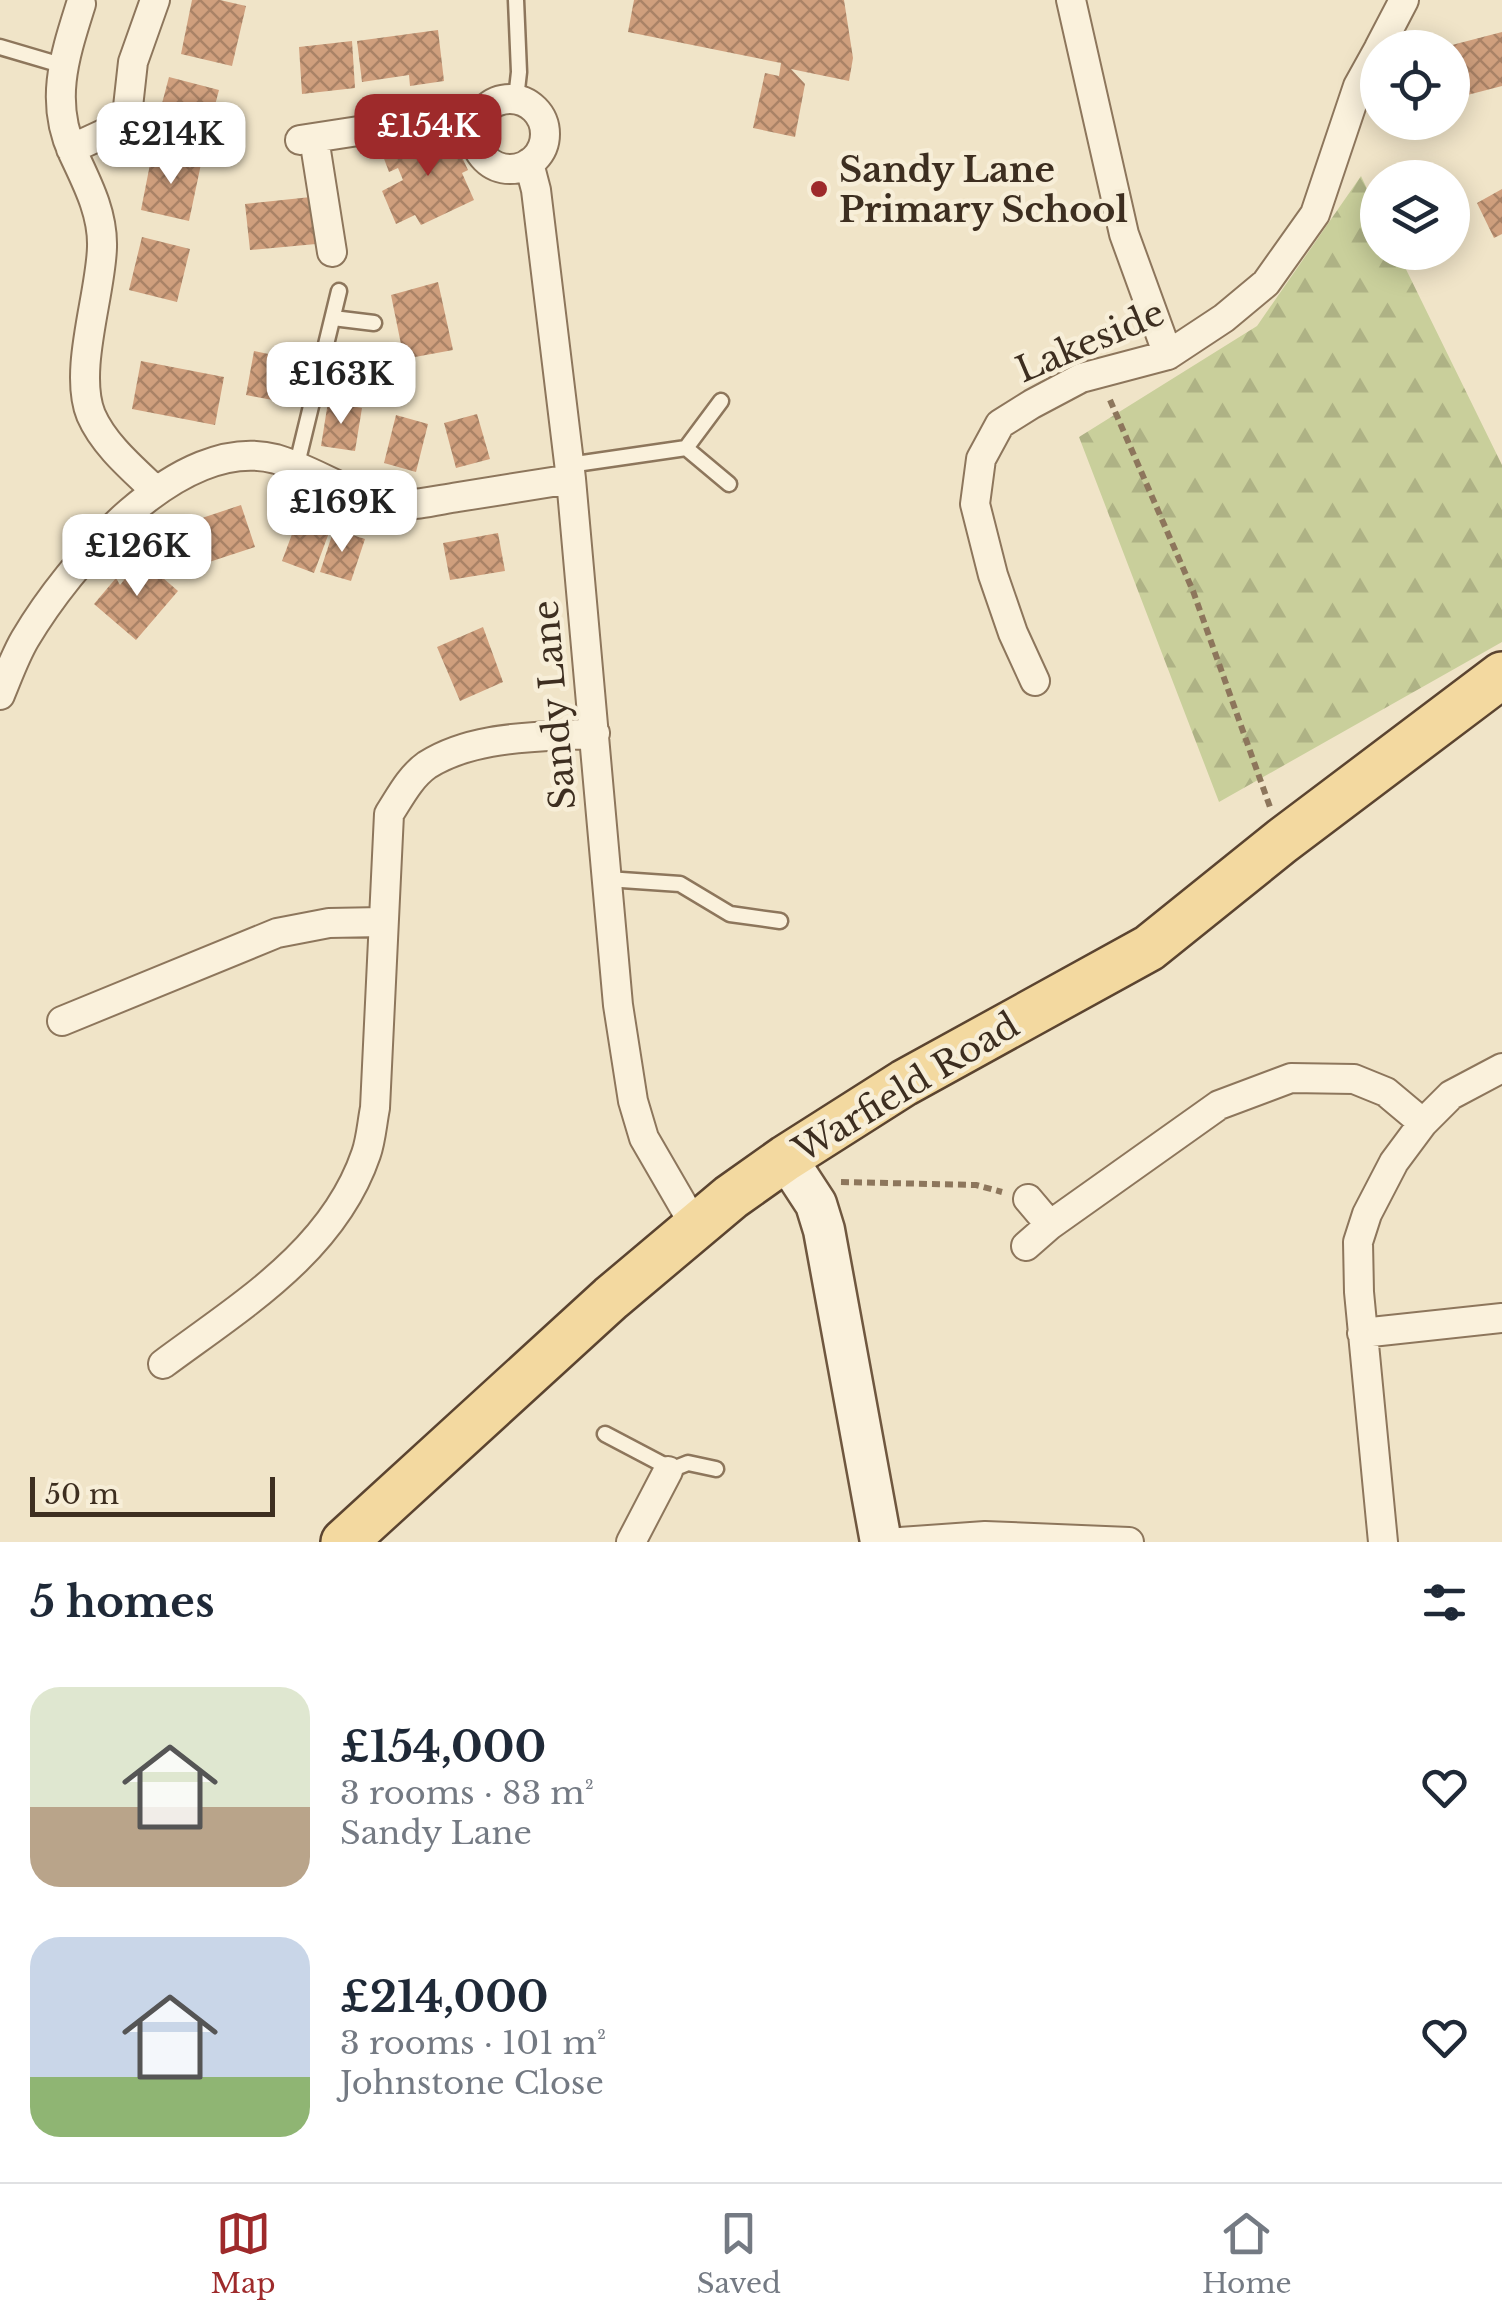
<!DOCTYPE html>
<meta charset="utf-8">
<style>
:root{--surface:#fff;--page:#f6f6f7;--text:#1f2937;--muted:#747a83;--line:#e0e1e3;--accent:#9e2a2b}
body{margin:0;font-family:"Libre Baskerville",serif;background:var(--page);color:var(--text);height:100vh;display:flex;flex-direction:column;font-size:38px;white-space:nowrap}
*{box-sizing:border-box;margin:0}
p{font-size:32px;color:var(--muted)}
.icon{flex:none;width:55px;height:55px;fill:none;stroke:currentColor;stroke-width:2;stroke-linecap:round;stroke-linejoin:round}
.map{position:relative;height:1542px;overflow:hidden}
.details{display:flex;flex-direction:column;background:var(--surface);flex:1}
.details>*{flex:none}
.controls{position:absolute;left:1360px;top:30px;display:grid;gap:20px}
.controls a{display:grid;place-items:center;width:110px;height:110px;border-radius:50%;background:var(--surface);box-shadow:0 5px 25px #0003;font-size:50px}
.scale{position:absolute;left:30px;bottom:25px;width:245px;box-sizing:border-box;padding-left:10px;border:5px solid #3d2e20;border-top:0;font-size:28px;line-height:35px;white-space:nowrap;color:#3d2e20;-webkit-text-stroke:8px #f7eed8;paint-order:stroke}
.price{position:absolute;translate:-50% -85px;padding:0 22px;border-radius:20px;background:#fff;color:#222;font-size:32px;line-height:65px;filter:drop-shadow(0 2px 5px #0008)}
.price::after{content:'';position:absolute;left:50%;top:60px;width:30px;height:22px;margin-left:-15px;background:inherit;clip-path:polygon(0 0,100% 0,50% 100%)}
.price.selected{background:var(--accent);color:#fff}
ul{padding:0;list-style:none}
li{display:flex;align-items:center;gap:30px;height:250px;padding:0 30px}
li span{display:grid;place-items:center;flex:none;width:280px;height:200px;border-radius:30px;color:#555}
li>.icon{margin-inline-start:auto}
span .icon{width:120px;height:120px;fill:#fffc;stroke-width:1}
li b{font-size:42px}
h2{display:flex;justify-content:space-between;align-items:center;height:120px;padding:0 30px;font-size:42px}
.dock{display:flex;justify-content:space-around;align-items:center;height:140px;border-top:2px solid var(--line);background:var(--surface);font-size:28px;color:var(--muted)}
.dock a{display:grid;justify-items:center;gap:5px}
.dock .selected{color:var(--accent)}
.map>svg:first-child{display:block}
.forest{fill:url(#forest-firs)}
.building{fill:url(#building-cross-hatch)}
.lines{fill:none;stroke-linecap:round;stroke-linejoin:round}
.lane-casing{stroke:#8d765c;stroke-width:19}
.street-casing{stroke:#8d765c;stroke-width:32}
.secondary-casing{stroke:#6f573f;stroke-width:45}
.primary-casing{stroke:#5b4430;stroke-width:50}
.path{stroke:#8d765c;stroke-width:6;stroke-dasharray:8 5;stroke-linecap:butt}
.lane{stroke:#faf1dc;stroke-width:14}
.street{stroke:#faf1dc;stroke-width:28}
.secondary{stroke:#faf1dc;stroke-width:40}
.primary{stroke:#f3d9a0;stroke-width:45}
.poi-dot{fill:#9e2a2b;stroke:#f7eed8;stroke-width:4}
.labels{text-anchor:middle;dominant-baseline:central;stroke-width:9;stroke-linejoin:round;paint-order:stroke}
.poi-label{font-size:35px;font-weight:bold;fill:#3d2e20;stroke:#f7eed8;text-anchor:start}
.street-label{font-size:35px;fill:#3d2e20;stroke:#f7eed8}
</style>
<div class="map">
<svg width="1502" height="1542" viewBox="0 0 1502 1542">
<defs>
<pattern id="forest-firs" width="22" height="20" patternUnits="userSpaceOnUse" patternTransform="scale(2.5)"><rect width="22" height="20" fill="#c9cf9b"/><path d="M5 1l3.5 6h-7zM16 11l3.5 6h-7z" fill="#aeb285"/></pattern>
<pattern id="building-cross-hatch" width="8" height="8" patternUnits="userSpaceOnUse" patternTransform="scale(2.5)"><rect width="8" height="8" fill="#cf9f7d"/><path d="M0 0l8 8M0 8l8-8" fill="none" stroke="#a98266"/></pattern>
</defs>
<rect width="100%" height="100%" fill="#f0e4c8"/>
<path class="forest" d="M1361 176 1377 210 1378 252 1398 253 1502 465V642L1219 802 1079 437 1257 326Z"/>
<path class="building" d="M192 0H220L246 6 232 66 181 54Z
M634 0H844L853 58 849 81 791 69 805 84 795 137 753 128 765 73 779 76 781 63 628 32Z
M438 30 444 81 410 86 409 75 362 82 357 41Z
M1502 32V86L1452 99V45Z
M352 41 355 88 302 94 299 47Z
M169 77 219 90 205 143 155 130Z
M448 127 468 170 462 173 474 200 421 225 415 215 396 224 382 191 403 180 398 168 389 172 383 156Z
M152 154 201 164 189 221 141 210Z
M1502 189V234L1494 238 1477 203Z
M311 197 316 244 250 250 245 204Z
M142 237 190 249 177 302 129 290Z
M438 282 453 350 404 359 391 295Z
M254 351 307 362 299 405 246 395Z
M141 361 224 377 215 425 132 409Z
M328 402 362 408 355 451 321 446Z
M477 414 490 459 456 468 444 423Z
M396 415 428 424 416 472 384 463Z
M241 505 255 547 197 566 184 524Z
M298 518 330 530 314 573 282 561Z
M334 529 365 539 351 581 320 572Z
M498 533 505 571 450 580 443 543Z
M141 559 178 591 136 640 94 604 116 578 120 585Z
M483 627 503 682 460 701 437 647Z"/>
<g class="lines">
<defs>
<path id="lane" d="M516 0 519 72 516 99
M0 47 61 65
M333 318 374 323
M686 448 729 484
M569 465 686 448 721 401
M296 468 339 291
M607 879 680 884 730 914 780 921
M605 1434 662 1464 668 1471 688 1463 716 1469"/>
<path id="street" d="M1071 0 1124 234 1168 355
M81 4C65 55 49 101 73 153 87 183 103 213 102 247 101 294 73 371 91 415 104 445 133 469 156 491
M1379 48 1404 0
M475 134a35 35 0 1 1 70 0a35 35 0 1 1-70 0Z
M314 138 332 252
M300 140 482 112
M71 149 110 131 127 116 133 62 155 0
M529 163 536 190 571 479 618 1005 633 1101 644 1138 695 1226
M1035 681 1013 633 993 575 975 504 981 459 1000 424 1032 404 1081 378 1168 355 1224 318 1266 283 1315 214 1358 86 1378 50
M0 695C8 676 15 656 25 639 68 566 179 433 276 459 317 471 354 500 397 504 417 506 438 500 458 497 495 491 533 485 571 479
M62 1021 277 933 329 923 382 922
M1028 1199 1050 1225
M1026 1246 1050 1225 1219 1105 1291 1078 1354 1079 1386 1092 1423 1123
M1362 1333 1502 1318
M163 1364C241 1306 333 1251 366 1154 371 1140 372 1123 375 1108L389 814C400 797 410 777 427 765 476 734 540 738 595 733
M631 1542 668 1471
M900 1542 985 1536 1129 1542
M1383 1542 1359 1292 1358 1242 1367 1214 1394 1162 1423 1123 1451 1095 1502 1068"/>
<path id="secondary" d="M786 1158 816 1204 824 1230 881 1542"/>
<path id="primary" d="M344 1542 611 1298 731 1197 786 1158 904 1083 1149 948 1282 841 1502 675"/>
</defs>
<use href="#lane" class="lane-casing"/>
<use href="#street" class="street-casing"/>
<use href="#secondary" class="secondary-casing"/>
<use href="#primary" class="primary-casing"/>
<path class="path" d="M1110 400 1193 591 1270 807
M841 1182 976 1185 1002 1192"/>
<use href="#lane" class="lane"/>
<use href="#street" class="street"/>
<use href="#secondary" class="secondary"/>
<use href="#primary" class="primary"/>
</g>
<circle class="poi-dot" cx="819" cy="189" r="10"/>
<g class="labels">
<g class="poi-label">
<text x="839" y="169">Sandy Lane<tspan x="839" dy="40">Primary School</tspan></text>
</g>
<g class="street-label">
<text transform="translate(1090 341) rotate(-23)">Lakeside</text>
<text transform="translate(554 705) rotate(-95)">Sandy Lane</text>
<text transform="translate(906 1087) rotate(-31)">Warfield Road</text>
</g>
</g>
</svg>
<div class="controls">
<a><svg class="icon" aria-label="locate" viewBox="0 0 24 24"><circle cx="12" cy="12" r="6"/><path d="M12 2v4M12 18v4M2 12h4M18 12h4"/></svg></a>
<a><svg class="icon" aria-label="layers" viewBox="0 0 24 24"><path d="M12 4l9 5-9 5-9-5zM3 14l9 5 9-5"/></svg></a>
</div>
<div class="scale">50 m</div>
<b class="price selected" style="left:428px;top:179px">£154K</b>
<b class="price" style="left:171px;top:187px">£214K</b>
<b class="price" style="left:341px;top:427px">£163K</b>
<b class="price" style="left:342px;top:555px">£169K</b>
<b class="price" style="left:137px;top:599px">£126K</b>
</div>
<section class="details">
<h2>5 homes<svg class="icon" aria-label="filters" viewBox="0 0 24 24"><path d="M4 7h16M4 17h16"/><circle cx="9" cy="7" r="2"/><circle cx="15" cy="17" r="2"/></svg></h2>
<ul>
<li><span style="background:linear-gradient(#dfe7d0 60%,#b9a48a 0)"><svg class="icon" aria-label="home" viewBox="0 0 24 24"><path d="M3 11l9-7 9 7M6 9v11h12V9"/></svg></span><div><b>£154,000</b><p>3 rooms · 83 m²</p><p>Sandy Lane</p></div><svg class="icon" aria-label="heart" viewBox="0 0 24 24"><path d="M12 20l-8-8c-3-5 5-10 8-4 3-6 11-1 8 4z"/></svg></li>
<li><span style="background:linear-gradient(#c9d6e8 70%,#8fb573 0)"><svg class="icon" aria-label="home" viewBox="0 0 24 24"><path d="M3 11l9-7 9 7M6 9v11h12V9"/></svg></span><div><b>£214,000</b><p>3 rooms · 101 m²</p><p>Johnstone Close</p></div><svg class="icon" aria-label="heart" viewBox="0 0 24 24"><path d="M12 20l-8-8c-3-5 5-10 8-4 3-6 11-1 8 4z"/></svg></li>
</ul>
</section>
<nav class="dock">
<a class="selected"><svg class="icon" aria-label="map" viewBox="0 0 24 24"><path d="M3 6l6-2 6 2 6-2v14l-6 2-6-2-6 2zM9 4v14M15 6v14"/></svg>Map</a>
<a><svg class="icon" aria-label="saved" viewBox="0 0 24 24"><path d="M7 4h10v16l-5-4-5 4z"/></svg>Saved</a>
<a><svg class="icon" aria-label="home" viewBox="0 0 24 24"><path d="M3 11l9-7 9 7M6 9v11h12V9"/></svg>Home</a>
</nav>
